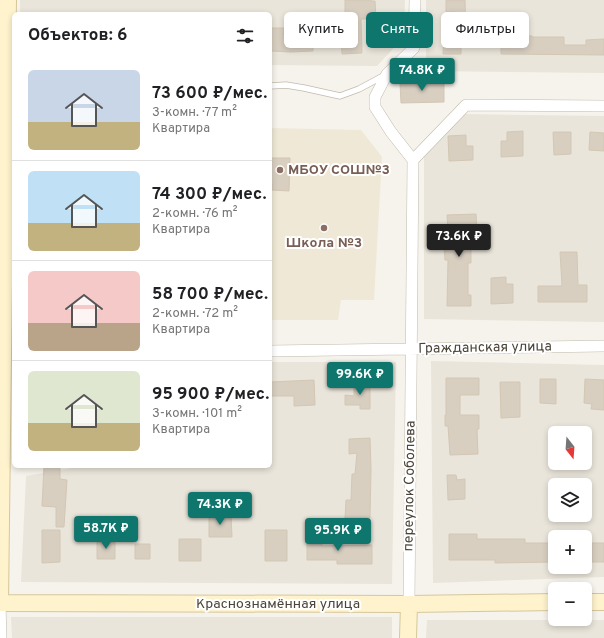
<!DOCTYPE html>
<html lang="ru">
<meta charset="utf-8">
<style>
:root{--surface:#fff;--page:#f6f6f6;--text:#202124;--muted:#757577;--line:#e0e0e0;--accent:#0f766e}
body{margin:0;font-family:Overpass,sans-serif;background:var(--page);color:var(--text);height:100vh;display:flex;flex-direction:column;font-size:15px;white-space:nowrap}
*{box-sizing:border-box;margin:0}
p{font-size:13px;color:var(--muted)}
.icon{flex:none;width:22px;height:22px;fill:none;stroke:currentColor;stroke-width:2;stroke-linecap:round;stroke-linejoin:round}
.map{position:relative;flex:1;overflow:hidden}
.details{position:absolute;left:12px;top:12px;width:260px;height:456px;display:flex;flex-direction:column;background:var(--surface);border-radius:6px;box-shadow:0 2px 6px #0003}
.details>*{flex:none}
.banner{position:absolute;left:284px;top:12px;width:260px;height:36px;display:flex;gap:8px}
.needle{width:26px;rotate:163deg}
.fabs{position:absolute;left:548px;top:426px;display:grid;gap:8px}
.fabs a{display:grid;place-items:center;width:44px;height:44px;border-radius:6px;background:var(--surface);box-shadow:0 2px 6px #0003;font-size:20px}
.price{position:absolute;translate:-50% -34px;padding:0 9px;border-radius:4px;background:var(--accent);color:#fff;font-size:13px;line-height:26px;filter:drop-shadow(0 1px 2px #0008)}
.price::after{content:'';position:absolute;left:50%;top:24px;width:12px;height:9px;margin-left:-6px;background:inherit;clip-path:polygon(0 0,100% 0,50% 100%)}
.price.active{background:#222;color:#fff}
ul{padding:0;list-style:none}
li{display:flex;align-items:center;gap:12px;height:100px;padding:0 16px}
li+li{border-top:1px solid var(--line)}
li span{display:grid;place-items:center;flex:none;width:112px;height:80px;border-radius:6px;color:#555}
li>.icon{margin-inline-start:auto}
span .icon{width:48px;height:48px;fill:#fffc;stroke-width:1}
li b{font-size:17px}
h2{display:flex;justify-content:space-between;align-items:center;height:48px;padding:0 16px;font-size:17px}
.tag{padding:0 14px;border-radius:6px;background:var(--surface);box-shadow:0 2px 6px #0003;font-size:14px;line-height:36px}
.tag.active{background:var(--accent);color:#fff}
.map>svg:first-child{display:block}
.residential{fill:#eae5da;fill-rule:evenodd}
.education{fill:#efe8d6}
.building{fill:#d8cfc1;stroke:#d3c7b4}
.lines{fill:none;stroke-linecap:round;stroke-linejoin:round}
.service-casing{stroke:#c2bbae;stroke-width:7}
.minor-casing{stroke:#c2bbae;stroke-width:12}
.secondary-casing{stroke:#d6c79b;stroke-width:18}
.service{stroke:#fff;stroke-width:5.5}
.minor{stroke:#fff;stroke-width:11}
.secondary{stroke:#fff3cd;stroke-width:16}
.education-dot{fill:#8d6e63;stroke:#fff;stroke-width:1.5}
.labels{text-anchor:middle;dominant-baseline:central;stroke-width:4;stroke-linejoin:round;paint-order:stroke}
.education-label{font-size:14px;font-weight:bold;fill:#785e54;stroke:#fff;text-anchor:start}
.street-label{font-size:14px;fill:#4b4439;stroke:#fff}
</style>
<div class="map">
<svg width="604" height="638" viewBox="0 0 604 638">
<rect width="100%" height="100%" fill="#f6f3ec"/>
<path class="residential" d="M20 0H405L404 37 377 66 270 65V14H20Z
M426 0H604V73L426 71Z
M464 114 604 116V322L424 319V157Z
M431 361 604 365V577L433 583ZM555 433H585V463H555ZM555 485H585V515H555ZM555 537H585V567H555Z
M270 362H396L392 584 21 582 26 476 72 468 73 466H270Z
M11 617H392V638H12Z
M427 620H604V638H426Z"/>
<path class="education" d="M270 128 361 130 382 157 374 300H341L338 320H270Z"/>
<path class="building" d="M345 0H371V1H375L376 19H361L362 53 342 54 341 34H345Z
M446 0H465L466 46 461 45V54H443L444 33 454 34 455 12H446Z
M270 28H284L283 38 313 37V51L291 52 270 51Z
M520 36H532V37H564V45H586V40L604 39V55L501 54V37H520Z
M444 82V102L401 103 400 83Z
M523 131V156L501 157V141H507V132Z
M553 132H571V154L554 155Z
M590 132 604 133V151L589 150Z
M466 135V146H473V160L449 161 448 136Z
M270 158H290L289 191 272 190V183H270Z
M476 214 477 232H471V263H468V295H471V306H447L448 260H445L444 247H449L447 215Z
M560 252H577L578 285H587V302H538V286H562Z
M506 277V284H513V303L491 304V278Z
M446 378H479V395H460V415H479V429H477L478 454 450 455 448 426H445V415H446Z
M540 379H556V404L540 403Z
M585 379 604 380V410L591 409 592 404 584 403Z
M314 380 315 405 294 406V396H270V382Z
M354 382H370V409H360V405H345V395L354 396Z
M500 382H520V417L501 418Z
M370 438 371 470 370 518H345L346 500H351L352 474H355L357 453 349 454V439Z
M44 466H60V479L67 480 64 527H56V507L42 506Z
M447 475H456L457 480 465 479V499L448 500Z
M209 515H231L232 537H209Z
M42 530H60V562L42 563Z
M265 530H287V561H265Z
M449 534H477V539H525V543H555V562L495 563V560H449Z
M307 536H322V546L372 545V564H337V560H307Z
M179 539H201V561H179Z
M97 540H115V559H97Z
M592 543H604V562H592Z
M135 544H150V559H135Z"/>
<g class="lines">
<defs>
<path id="service" d="M270 86 286 85 304 88 340 96 359 89 385 75"/>
<path id="minor" d="M413 160 466 105 604 106
M270 351 604 346
M0 603 1 638
M409 604 413 160 391 132 375 107V97L387 74 414 48 415 0"/>
<path id="secondary" d="M585 602H604
M0 603 3 354 8 0
M0 603 409 604 555 602
M408 638 409 604"/>
</defs>
<use href="#service" class="service-casing"/>
<use href="#minor" class="minor-casing"/>
<use href="#secondary" class="secondary-casing"/>
<use href="#service" class="service"/>
<use href="#minor" class="minor"/>
<use href="#secondary" class="secondary"/>
</g>
<g class="education-dot">
<circle cx="280" cy="170" r="4"/>
<circle cx="324" cy="228" r="4"/>
</g>
<g class="labels">
<g class="education-label">
<text x="288" y="170">МБОУ СОШ№3</text>
<text x="324" y="243" text-anchor="middle">Школа №3</text>
</g>
<g class="street-label">
<text transform="translate(485 348) rotate(-1)">Гражданская улица</text>
<text transform="translate(410 486) rotate(-89)">переулок Соболева</text>
<text x="278" y="604">Краснознамённая улица</text>
</g>
</g>
</svg>
<div class="fabs">
<a><svg class="needle" viewBox="-14 -14 28 28"><path d="M0-13l5 13h-10z" fill="#e53935"/><path d="M0 13l5-13h-10z" fill="#757577"/></svg></a>
<a><svg class="icon" aria-label="layers" viewBox="0 0 24 24"><path d="M12 4l9 5-9 5-9-5zM3 14l9 5 9-5"/></svg></a>
<a>+</a>
<a>−</a>
</div>
<b class="price" style="left:422px;top:92px">74.8K ₽</b>
<b class="price active" style="left:459px;top:258px">73.6K ₽</b>
<b class="price" style="left:360px;top:396px">99.6K ₽</b>
<b class="price" style="left:220px;top:526px">74.3K ₽</b>
<b class="price" style="left:106px;top:550px">58.7K ₽</b>
<b class="price" style="left:338px;top:552px">95.9K ₽</b>
<div class="banner">
<a class="tag">Купить</a>
<a class="tag active">Снять</a>
<a class="tag">Фильтры</a>
</div>
<section class="details">
<h2>Объектов: 6<svg class="icon" aria-label="filters" viewBox="0 0 24 24"><path d="M4 7h16M4 17h16"/><circle cx="9" cy="7" r="2"/><circle cx="15" cy="17" r="2"/></svg></h2>
<ul>
<li><span style="background:linear-gradient(#c9d6e8 65%,#c2b280 0)"><svg class="icon" aria-label="home" viewBox="0 0 24 24"><path d="M3 11l9-7 9 7M6 9v11h12V9"/></svg></span><div><b>73 600 ₽/мес.</b><p>3-комн. · 77 m²</p><p>Квартира</p></div></li>
<li><span style="background:linear-gradient(#bfe0f5 65%,#c2b280 0)"><svg class="icon" aria-label="home" viewBox="0 0 24 24"><path d="M3 11l9-7 9 7M6 9v11h12V9"/></svg></span><div><b>74 300 ₽/мес.</b><p>2-комн. · 76 m²</p><p>Квартира</p></div></li>
<li><span style="background:linear-gradient(#f6c9c9 65%,#b9a48a 0)"><svg class="icon" aria-label="home" viewBox="0 0 24 24"><path d="M3 11l9-7 9 7M6 9v11h12V9"/></svg></span><div><b>58 700 ₽/мес.</b><p>2-комн. · 72 m²</p><p>Квартира</p></div></li>
<li><span style="background:linear-gradient(#dfe7d0 65%,#c2b280 0)"><svg class="icon" aria-label="home" viewBox="0 0 24 24"><path d="M3 11l9-7 9 7M6 9v11h12V9"/></svg></span><div><b>95 900 ₽/мес.</b><p>3-комн. · 101 m²</p><p>Квартира</p></div></li>
</ul>
</section>
</div>
